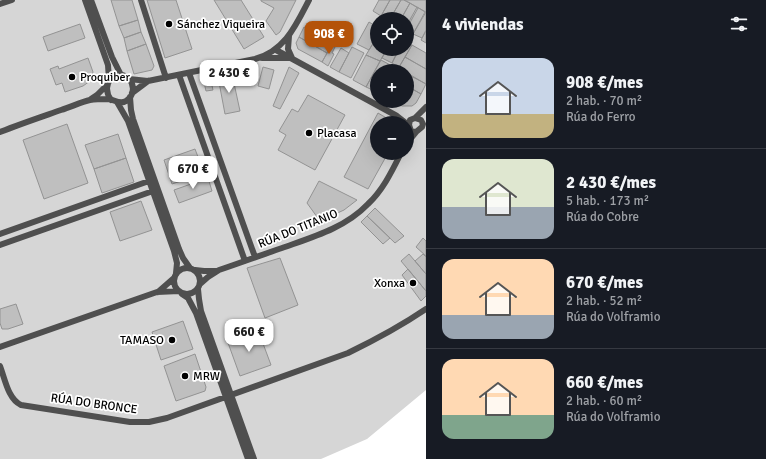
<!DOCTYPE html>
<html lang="es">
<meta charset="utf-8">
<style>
:root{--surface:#171b24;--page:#20242c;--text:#f1f3f6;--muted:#9ea1a6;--line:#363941;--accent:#b45309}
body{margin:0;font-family:Signika,sans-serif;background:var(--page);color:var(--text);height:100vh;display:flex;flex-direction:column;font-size:15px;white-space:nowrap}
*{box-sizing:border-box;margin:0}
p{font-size:13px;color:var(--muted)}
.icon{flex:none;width:22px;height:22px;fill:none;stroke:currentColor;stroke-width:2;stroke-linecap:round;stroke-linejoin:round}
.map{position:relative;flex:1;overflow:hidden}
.drawer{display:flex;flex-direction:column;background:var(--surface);width:340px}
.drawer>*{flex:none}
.buttons{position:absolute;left:370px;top:12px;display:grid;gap:8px}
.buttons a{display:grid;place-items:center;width:44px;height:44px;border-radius:50%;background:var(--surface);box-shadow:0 4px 16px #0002;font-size:20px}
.price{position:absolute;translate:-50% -34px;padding:0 9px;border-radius:8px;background:#fff;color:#222;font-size:13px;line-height:26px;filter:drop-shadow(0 1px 2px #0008)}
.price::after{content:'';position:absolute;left:50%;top:24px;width:12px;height:9px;margin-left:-6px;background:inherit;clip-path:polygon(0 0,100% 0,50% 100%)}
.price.current{background:var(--accent);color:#fff}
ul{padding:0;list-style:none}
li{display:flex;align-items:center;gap:12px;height:100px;padding:0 16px}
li+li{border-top:1px solid var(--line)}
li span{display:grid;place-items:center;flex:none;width:112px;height:80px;border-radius:12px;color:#555}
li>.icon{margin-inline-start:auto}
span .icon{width:48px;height:48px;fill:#fffc;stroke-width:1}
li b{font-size:17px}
h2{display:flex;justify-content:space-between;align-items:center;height:48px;padding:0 16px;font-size:17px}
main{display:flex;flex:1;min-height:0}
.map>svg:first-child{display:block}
.green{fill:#d6d6d6;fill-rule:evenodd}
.building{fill:#bfbfbf;stroke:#939393}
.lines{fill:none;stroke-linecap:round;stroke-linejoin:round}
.minor{stroke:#4f4f4f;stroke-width:6}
.poi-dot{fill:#000;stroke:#fff;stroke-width:1.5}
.labels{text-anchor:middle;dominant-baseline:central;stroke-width:3.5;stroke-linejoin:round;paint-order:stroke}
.poi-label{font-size:12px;fill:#000;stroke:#fff;text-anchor:start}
.street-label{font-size:12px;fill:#000;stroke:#fff}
</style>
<main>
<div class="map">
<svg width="426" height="459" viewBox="0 0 426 459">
<rect width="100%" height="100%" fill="#fff"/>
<path class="green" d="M0 0H426V390L367 439 321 459H0ZM377 19H407V49H377ZM377 71H407V101H377ZM377 123H407V153H377Z"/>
<path class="building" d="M111 0H132L138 20 119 26Z
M147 0H176L192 49 165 58Z
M214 0H241L264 37 244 49Z
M261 0H296L280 32 276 35 266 21 274 8 261 1Z
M379 0H390L381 16 373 11Z
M390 0H401L390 19H386L381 16Z
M401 0H404L410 3 401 19H390Z
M404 0H426V12Z
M410 3 418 8 407 28V19H401Z
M417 7 425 12 413 34 407 31V25Z
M426 12V30L422 38 413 34Z
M138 20 141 32 124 38 119 26Z
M369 22 377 27V37L369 50 357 44Z
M80 24 85 38 48 51 43 37Z
M304 27 333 43 327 53 299 37Z
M426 31V43L421 40Z
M141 32 146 44 127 51 124 38Z
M299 37 327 53 322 62 298 49 296 43Z
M377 37V49H387L380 61 366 55Z
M333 43 336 45 332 53 334 54 328 66 322 62Z
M407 43 412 45 399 67 392 63 399 49H407Z
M146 44 154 66 152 70 134 74 127 51Z
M412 45 426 53V69L405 57Z
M352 47 364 53 351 78 339 72Z
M341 48 349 53 339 72 330 67Z
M387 49H399L392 63 382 58Z
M366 55 380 61 366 87 353 80Z
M405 57 426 69V84L407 74V71H402L398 69Z
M88 58 93 72 90 81 83 86 65 92 62 83 56 85 50 69 58 66 59 69Z
M381 60 394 67 392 71H377V92L366 87Z
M263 67 274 70 269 89 258 86Z
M289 67 299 73 280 109 273 106Z
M407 73 426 84 421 94 407 86Z
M232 74 240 111 225 114 218 77Z
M210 77 213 90 206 91 203 78Z
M407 86 421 94 416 103 412 106H402L393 101H407Z
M308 95 345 115 315 170 278 150 286 135 279 131 292 109 298 112Z
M378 113 395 123H377V153H388L368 189 344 177Z
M67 124 88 183 44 199 23 140Z
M118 134 126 158 94 169 85 145Z
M195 149 204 173 172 184 164 160Z
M126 158 134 182 102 193 94 169Z
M208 178 212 191 179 203 174 190Z
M319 181 357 200 344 210 320 221 307 203Z
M141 201 152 230 120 241 110 212Z
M375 208 404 236 395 243 367 216Z
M367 216 390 238 383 244 361 222Z
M423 238 426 241V256L416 247Z
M409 254 426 274V291L401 261Z
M423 254 426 257V274L415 261Z
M280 258 298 305 265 318 247 268Z
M408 269 426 291V296L421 301 402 275Z
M16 304 23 324 8 329H2L0 323V309Z
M183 321 193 349 161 360 152 332Z
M258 330 271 365 240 376 227 340Z
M195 354 206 387 205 391 176 401 164 366Z"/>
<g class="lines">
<path class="minor" d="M85 0 108 65 109 80
M91 0 112 57 121 75
M141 0 166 78
M0 4 12 0
M276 50 397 116 406 123
M262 58H292L288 49 289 36
M189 73 255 257
M179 75 245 261
M129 79 148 81 255 59C285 51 296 25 309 0
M132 93 148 81
M130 97 131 110 133 119 179 249 183 258 190 268
M91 99 97 95 106 86
M117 102 128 121 174 251 177 263 176 273
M415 118 426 107
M0 132C20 124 41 117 61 110 71 107 81 102 90 100 96 99 103 99 109 99 115 100 120 105 126 101 134 96 135 85 129 79 117 67 99 83 111 100
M407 143 416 132 422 127 423 124 421 120 415 118 410 120 409 125 411 131 416 132
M0 234 149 181
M0 245 153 191
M174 281a13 13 0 1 1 26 0a13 13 0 1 1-26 0Z
M195 270 204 271H217
M200 284 208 277 219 270C240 263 261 255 282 248 313 237 345 228 368 204 383 190 392 171 401 153
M198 289 199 299 201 311 254 459
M158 292 174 278
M182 294 188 298 196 313 248 459
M0 347 157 292 179 291
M0 366C5 379 8 399 21 405L130 422H149L167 418 348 353C375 340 401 326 426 309"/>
</g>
<g class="poi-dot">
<circle cx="169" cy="24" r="4"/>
<circle cx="72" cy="77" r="4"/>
<circle cx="309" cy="133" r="4"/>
<circle cx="413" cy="283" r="4"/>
<circle cx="172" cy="340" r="4"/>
<circle cx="185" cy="376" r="4"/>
</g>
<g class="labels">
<g class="poi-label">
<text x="177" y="24">Sánchez Viqueira</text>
<text x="80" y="77">Proquiber</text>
<text x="317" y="133">Placasa</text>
<text x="405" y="283" text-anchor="end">Xonxa</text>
<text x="164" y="340" text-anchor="end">TAMASO</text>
<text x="193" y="376">MRW</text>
</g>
<g class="street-label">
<text transform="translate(298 229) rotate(-22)">RÚA DO TITANIO</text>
<text transform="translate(94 404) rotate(8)">RÚA DO BRONCE</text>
</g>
</g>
</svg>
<div class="buttons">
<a><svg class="icon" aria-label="locate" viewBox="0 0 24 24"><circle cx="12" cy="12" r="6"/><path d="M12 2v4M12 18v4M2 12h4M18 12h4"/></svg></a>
<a>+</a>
<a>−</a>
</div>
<b class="price current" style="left:329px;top:55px">908 €</b>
<b class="price" style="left:229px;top:94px">2 430 €</b>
<b class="price" style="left:193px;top:190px">670 €</b>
<b class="price" style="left:249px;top:353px">660 €</b>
</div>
<section class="drawer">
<h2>4 viviendas<svg class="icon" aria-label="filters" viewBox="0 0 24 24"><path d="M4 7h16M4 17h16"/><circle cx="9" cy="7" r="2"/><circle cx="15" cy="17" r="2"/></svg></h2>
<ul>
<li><span style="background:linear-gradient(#c9d6e8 70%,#c2b280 0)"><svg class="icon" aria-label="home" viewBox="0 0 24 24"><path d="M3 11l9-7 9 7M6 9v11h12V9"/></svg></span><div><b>908 €/mes</b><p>2 hab. · 70 m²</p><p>Rúa do Ferro</p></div></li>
<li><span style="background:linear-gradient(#dfe7d0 60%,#9aa5b1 0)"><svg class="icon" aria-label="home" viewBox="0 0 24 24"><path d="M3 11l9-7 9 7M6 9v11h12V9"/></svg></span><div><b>2 430 €/mes</b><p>5 hab. · 173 m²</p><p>Rúa do Cobre</p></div></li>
<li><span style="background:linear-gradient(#ffd9b3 70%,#9aa5b1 0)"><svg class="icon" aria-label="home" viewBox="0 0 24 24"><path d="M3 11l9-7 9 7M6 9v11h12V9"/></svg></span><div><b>670 €/mes</b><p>2 hab. · 52 m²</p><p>Rúa do Volframio</p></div></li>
<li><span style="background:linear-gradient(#ffd9b3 70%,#7fa58c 0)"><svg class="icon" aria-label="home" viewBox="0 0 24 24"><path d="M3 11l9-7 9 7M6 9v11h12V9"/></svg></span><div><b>660 €/mes</b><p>2 hab. · 60 m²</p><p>Rúa do Volframio</p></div></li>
</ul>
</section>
</main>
